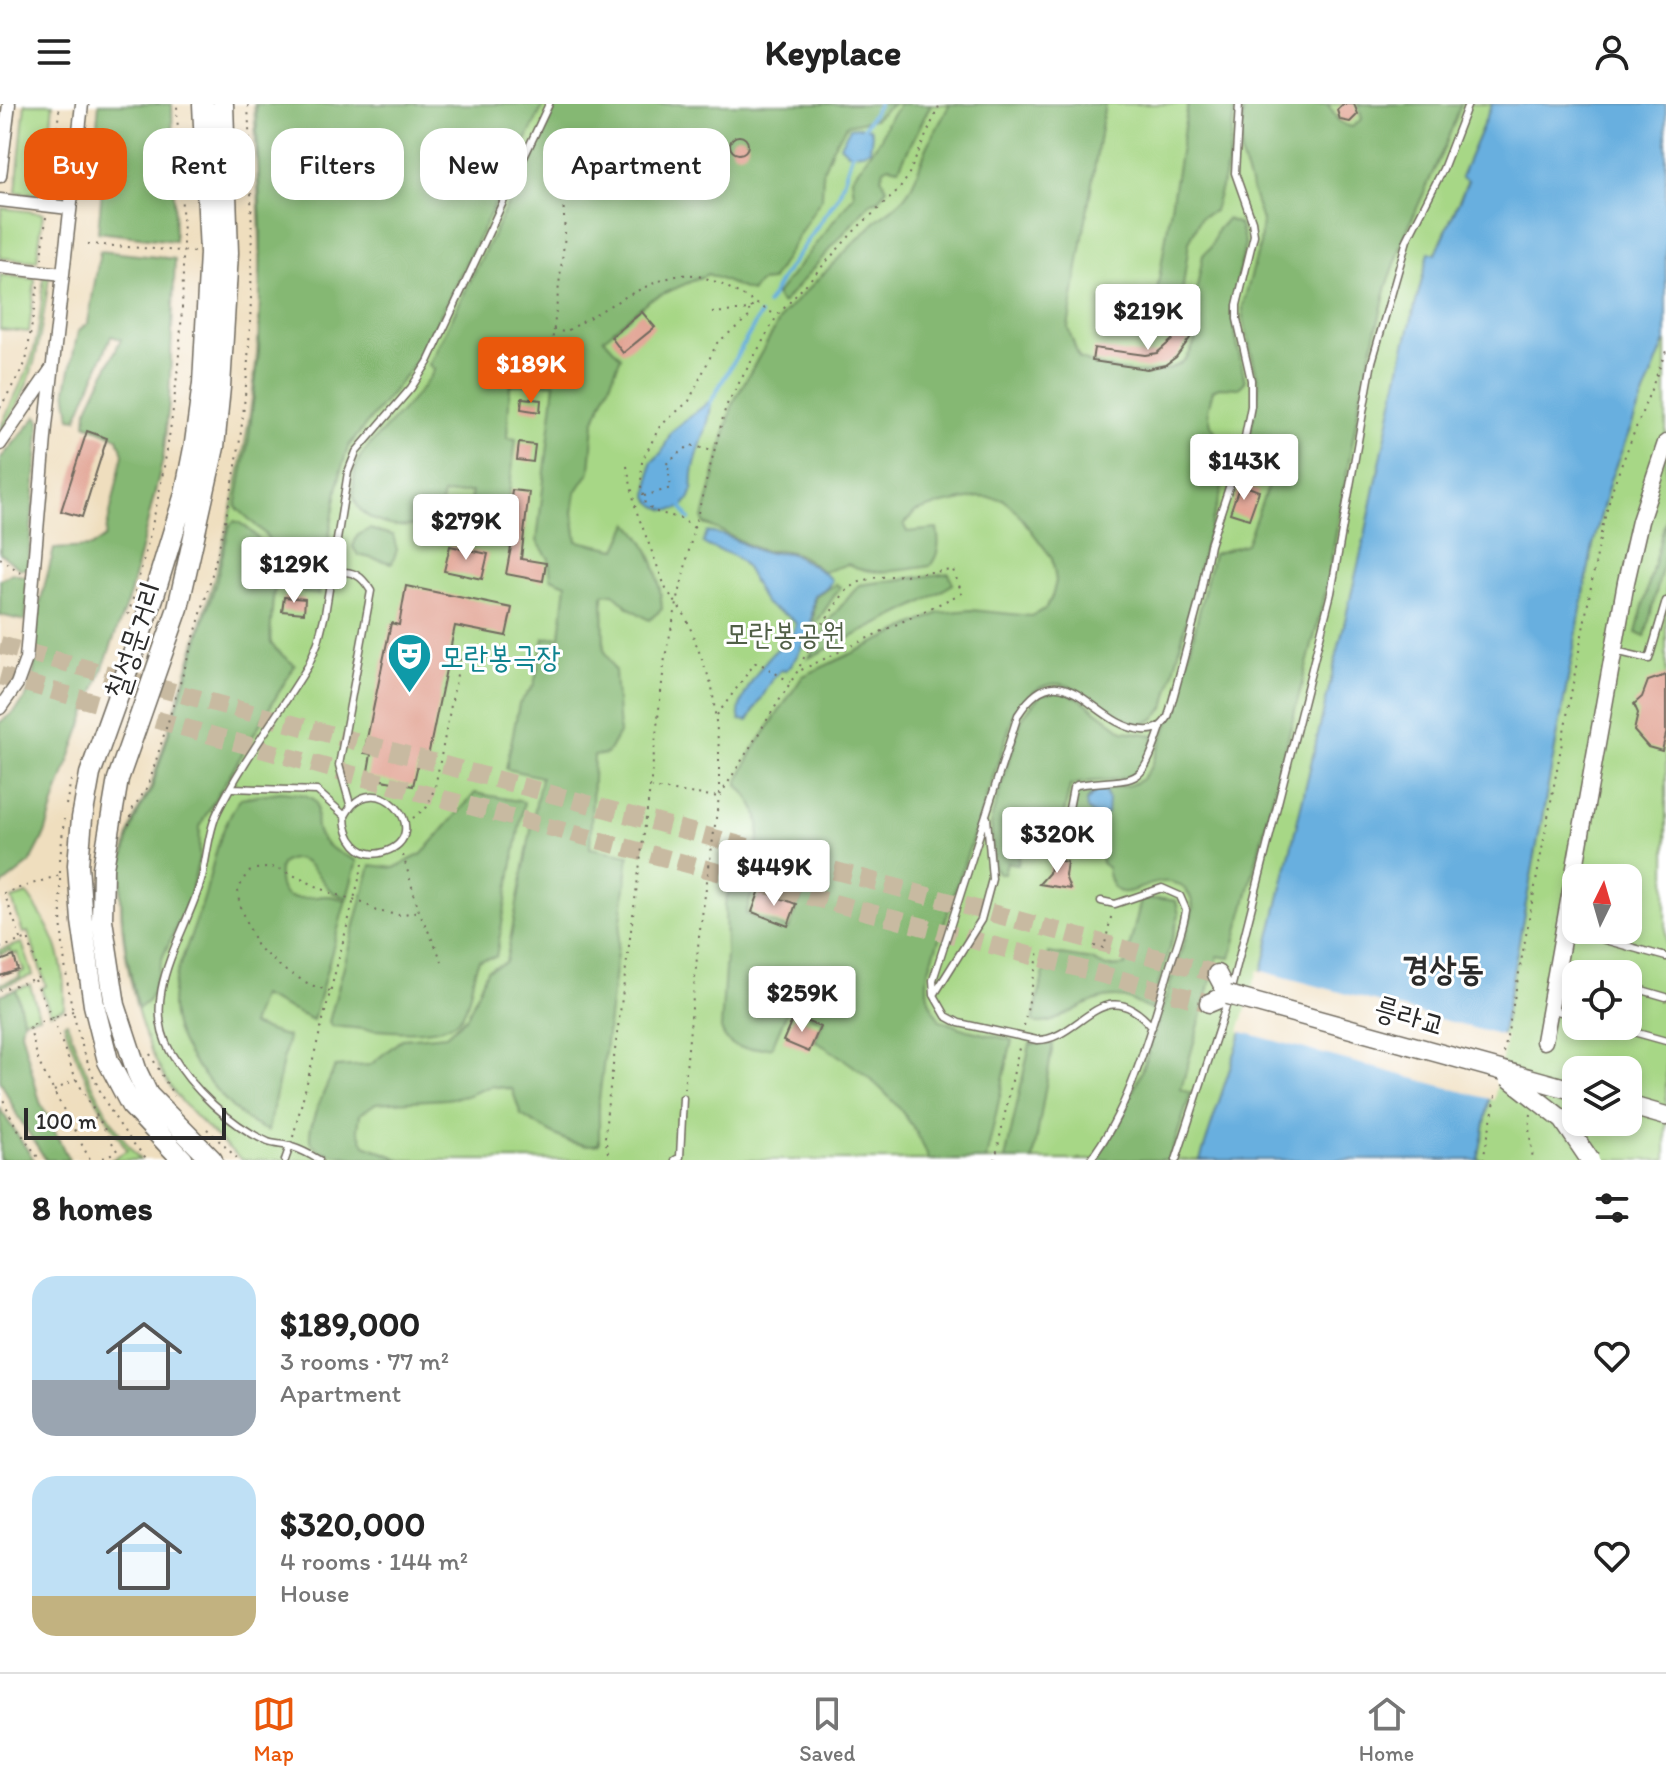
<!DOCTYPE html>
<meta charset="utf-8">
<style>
:root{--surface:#fff;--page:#f6f6f6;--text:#222;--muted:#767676;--line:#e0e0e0;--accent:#ea580c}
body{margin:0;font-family:Itim,"Poor Story",sans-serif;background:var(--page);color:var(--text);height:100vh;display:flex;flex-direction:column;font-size:30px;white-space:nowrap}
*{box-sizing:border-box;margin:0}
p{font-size:26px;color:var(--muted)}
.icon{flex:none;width:44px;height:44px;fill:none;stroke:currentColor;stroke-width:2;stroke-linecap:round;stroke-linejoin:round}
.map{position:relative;height:1056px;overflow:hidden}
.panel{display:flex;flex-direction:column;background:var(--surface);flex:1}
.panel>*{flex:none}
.top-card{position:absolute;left:24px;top:24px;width:800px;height:72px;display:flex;gap:16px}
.needle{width:52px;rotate:5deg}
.tools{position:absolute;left:1562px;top:760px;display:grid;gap:16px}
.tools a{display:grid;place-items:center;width:80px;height:80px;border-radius:16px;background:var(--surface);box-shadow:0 4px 12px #0003;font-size:40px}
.scale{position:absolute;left:24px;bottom:20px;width:202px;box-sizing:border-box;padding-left:8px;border:4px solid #2b2b2b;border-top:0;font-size:22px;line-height:28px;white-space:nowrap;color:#2b2b2b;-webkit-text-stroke:6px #fff;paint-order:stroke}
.price{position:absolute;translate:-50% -68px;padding:0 18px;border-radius:8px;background:#fff;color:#222;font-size:26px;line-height:52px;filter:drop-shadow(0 2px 4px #0008)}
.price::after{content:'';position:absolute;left:50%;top:48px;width:24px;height:18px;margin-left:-12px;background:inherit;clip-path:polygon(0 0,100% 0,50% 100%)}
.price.active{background:var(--accent);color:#fff}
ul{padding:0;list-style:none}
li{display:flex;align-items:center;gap:24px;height:200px;padding:0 32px}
li span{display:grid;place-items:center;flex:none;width:224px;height:160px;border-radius:24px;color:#555}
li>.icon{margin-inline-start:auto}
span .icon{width:96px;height:96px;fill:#fffc;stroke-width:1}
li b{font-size:34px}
h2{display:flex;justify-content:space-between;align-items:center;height:96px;padding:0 32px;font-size:34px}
.chip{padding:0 28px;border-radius:24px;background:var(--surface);box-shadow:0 4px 12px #0003;font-size:28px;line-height:72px}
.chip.active{background:var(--accent);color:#fff}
header{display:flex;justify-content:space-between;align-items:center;height:104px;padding:0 32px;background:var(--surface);font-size:36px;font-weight:800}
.tab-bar{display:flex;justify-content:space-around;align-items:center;height:112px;border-top:2px solid var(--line);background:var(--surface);font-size:22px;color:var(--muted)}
.tab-bar a{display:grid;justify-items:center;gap:4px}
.tab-bar .active{color:var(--accent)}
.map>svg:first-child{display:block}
.green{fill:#a7d786;stroke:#698158;stroke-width:2;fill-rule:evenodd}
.forest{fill:#85b873;stroke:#58724f;stroke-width:2}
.water{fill:#67afdf;stroke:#496d85;stroke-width:2}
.pier{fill:#efdebe}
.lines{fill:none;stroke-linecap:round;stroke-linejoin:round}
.stream{stroke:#67afdf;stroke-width:4}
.building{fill:#e2a494}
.secondary-tunnel{stroke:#c8baa1;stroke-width:18;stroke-dasharray:18 9;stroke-linecap:butt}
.service-casing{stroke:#706a5e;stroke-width:9}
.minor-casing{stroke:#706a5e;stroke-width:15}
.tertiary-casing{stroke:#706a5e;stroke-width:19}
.secondary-casing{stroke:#706a5e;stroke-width:21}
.primary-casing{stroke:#706a5e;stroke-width:23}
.path{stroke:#706a5e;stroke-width:2;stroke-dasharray:2 6;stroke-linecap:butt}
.service{stroke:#fff;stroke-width:6}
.minor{stroke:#fff;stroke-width:12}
.tertiary{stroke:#fff;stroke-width:16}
.secondary{stroke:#fff;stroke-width:18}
.primary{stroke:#fff;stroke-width:20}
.secondary-bridge-casing{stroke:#706a5e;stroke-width:21;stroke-linecap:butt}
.secondary-bridge{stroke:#fff;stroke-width:18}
.labels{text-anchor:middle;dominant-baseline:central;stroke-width:6;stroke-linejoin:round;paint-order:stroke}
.park-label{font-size:30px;fill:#505f46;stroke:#fff}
.street-label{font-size:30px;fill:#2b2b2b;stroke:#fff}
.culture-label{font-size:30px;fill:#0d838f;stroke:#fff;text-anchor:start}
.quarter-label{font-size:34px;font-weight:bold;fill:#2b2b2b;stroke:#fff}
</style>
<header><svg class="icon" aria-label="menu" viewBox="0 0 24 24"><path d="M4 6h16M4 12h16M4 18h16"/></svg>Keyplace<svg class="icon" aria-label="person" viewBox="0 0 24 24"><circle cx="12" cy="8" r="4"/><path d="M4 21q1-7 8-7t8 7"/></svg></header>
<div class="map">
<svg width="1666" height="1056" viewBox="0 0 1666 1056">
<rect width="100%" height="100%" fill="#fff"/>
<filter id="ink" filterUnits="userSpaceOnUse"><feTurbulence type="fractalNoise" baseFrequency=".0125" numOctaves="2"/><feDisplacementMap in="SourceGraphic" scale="16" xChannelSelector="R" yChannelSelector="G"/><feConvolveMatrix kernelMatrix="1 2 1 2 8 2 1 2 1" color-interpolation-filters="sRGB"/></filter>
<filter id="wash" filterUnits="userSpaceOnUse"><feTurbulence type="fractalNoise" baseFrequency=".006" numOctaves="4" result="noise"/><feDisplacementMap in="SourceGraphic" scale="32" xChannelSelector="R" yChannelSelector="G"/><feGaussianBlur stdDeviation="1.8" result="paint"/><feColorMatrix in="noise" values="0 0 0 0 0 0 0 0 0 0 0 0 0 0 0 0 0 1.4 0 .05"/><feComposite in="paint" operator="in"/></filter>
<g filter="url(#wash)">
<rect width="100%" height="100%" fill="#efdebe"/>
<path class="green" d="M25 0H53L43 91 16 88Z
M254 0H1492L1461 73 1468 76 1435 151 1429 149 1404 245 1365 432 1263 863 1200 1056H242C217 1033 189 1010 170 982 148 948 138 913 130 874 117 809 113 743 150 685 195 541 244 400 257 249 265 167 257 82 254 0Z
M2 104 43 109 37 157 0 154Z
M0 171 35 175 29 228 0 225Z
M44 171 49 172C41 232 37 278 0 329 0 318 25 275 30 259 40 231 41 200 44 171Z
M1666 235V1056H1478L1593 441 1610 376ZM1576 774H1628V826H1576ZM1576 870H1628V922H1576ZM1576 966H1628V1018H1576Z
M27 790C55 829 66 856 64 904L50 909 41 884 46 882 28 828 23 829 12 795Z
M22 839 33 871 0 883V880L20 873 19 869 24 867 17 849 12 850 11 846 0 850V846Z
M30 881 39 912 23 915 16 885Z
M67 918C84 967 106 1016 140 1056H111L127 1046C100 1006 79 965 64 919Z"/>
<path class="forest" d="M99 0H172L175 137 98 128 104 63 93 61Z
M256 0H544L433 226 413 262 348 343 340 370 319 490 304 489 299 485 287 459 264 429 236 403 249 333 259 248 261 125Z
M557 0H893L874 15 847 21 833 42 823 67 822 93 771 177 760 178 751 188 708 170 649 196 604 234 621 253 594 318 590 367 576 388 573 408 577 437 617 445 629 419C652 443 660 472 662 505L649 516 628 503 613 489 603 490 604 545 615 567 619 629 607 650 594 652 590 744 629 751 599 996V1040C572 1046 544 1024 521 1011L512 985 491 982 466 992 446 995 376 999 360 1010 358 1025 365 1041 402 1056C381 1056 314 1056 310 1035 308 1018 328 980 335 963L370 961 402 935 446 931 468 911 487 866 506 858 541 673 506 665 519 600 534 581 544 534 560 533 566 480 551 474 549 455 537 437 555 279 510 281 507 334 516 335 503 438 488 437 493 398 470 396 472 388 443 391C441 397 441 404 437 409 420 433 358 423 354 392 353 380 354 366 359 355 365 345 375 336 383 327 402 307 421 288 435 265L429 261Z
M900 0H931L899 64 889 62 884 65 881 73 887 84 877 97 871 98 782 200 775 192 854 91 852 74 881 34 887 18Z
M950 0H1105L1068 224 1079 254C1106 266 1149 276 1178 261 1192 254 1197 232 1200 217L1191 216 1203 151 1211 143 1217 126 1227 115 1239 120 1245 139 1232 205 1233 220 1245 278 1239 284 1219 283 1213 286 1208 306 1211 321 1220 334 1223 381 1204 445 1166 600C1125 672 1073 518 1014 610L928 868C925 888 928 900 940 916L967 926 1012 936 986 1056H929C910 1002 863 965 815 937L823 917 789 903 772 943C752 945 728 949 721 925L726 850 725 801 734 765 757 771 746 810 789 825 805 784 753 764C761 727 766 711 738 681V677L753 646 803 572 939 509 971 506 1031 512 1045 505 1052 493 1056 477 1052 454 1017 408 1003 395 979 393 937 401 915 408 904 421 907 428 937 425C940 440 939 450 930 462 902 466 874 473 848 460L824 468C812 460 801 449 786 447 777 445 769 449 761 446 741 439 723 426 704 420L703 414 733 299 783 210 879 114C915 90 911 82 926 46 933 30 942 15 950 0Z
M1188 0H1235L1228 60 1214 107 1201 113 1189 138 1179 212 1156 203 1157 187Z
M1243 0H1328C1335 12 1338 21 1352 23L1362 15 1358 0H1461L1447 37 1408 124 1387 182 1361 290 1325 491 1231 854 1218 852 1181 985 1191 989 1169 1056H1094C1133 1004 1151 942 1170 880 1178 855 1189 829 1193 803 1192 794 1189 787 1181 782 1149 763 1114 818 1107 763L1102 759 1100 746 1094 739 1069 730 1076 690 1081 685 1090 684 1094 687 1086 697 1092 710 1108 695 1105 688 1108 685 1130 681 1141 676 1151 663 1179 592 1213 450 1246 440 1269 379 1250 373 1248 341 1259 280 1243 215V201L1260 140 1262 117 1241 52Z
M100 147 175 155 169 297 163 355 130 490 57 690 45 730 30 759 0 783V618C44 592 32 554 38 512 41 490 49 467 54 445L91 443 105 433 123 350 118 334 86 320 87 306 121 235 111 232 77 315 70 314 66 285 78 227 88 219Z
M37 312 40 316 29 451 27 465H20L0 449V355Z
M1666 413V449L1645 533 1636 529Z
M234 417C252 420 285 465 280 483L274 487C273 494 269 536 271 539 275 547 288 555 295 561L204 714 200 723 199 755 189 795 163 852 152 889 149 896 138 905C122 831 105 754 151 687L216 478 230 421Z
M369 425 393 431 397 446 392 459 358 451 353 443 357 432Z
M12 469 30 474 25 517 0 511V476Z
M949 469 953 480 921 499 809 554 831 514 859 481Z
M836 480 840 483 813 524 815 493Z
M1060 587 1079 594 1123 627 1155 631C1152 641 1150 654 1144 662 1129 683 1091 672 1070 682L1055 750 1021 742 1018 760 1007 758 1004 770 999 769 995 764 991 716 1022 614 1040 591Z
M280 688C341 691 303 710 323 737 332 747 345 751 357 757L347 794C341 792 334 790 330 786 320 776 306 747 286 757 280 759 278 767 279 773 279 804 308 792 328 792 334 792 340 795 346 796L313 916 261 892 251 921 288 933 268 1027C244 1018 228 1000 212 981 142 902 180 875 205 791 214 757 219 723 241 694Z
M475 689 524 698 496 853 479 856C470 873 472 901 459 915 438 937 361 924 331 922L329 918 371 761 394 764 422 750Z
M1162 795 1176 797 1179 811 1151 906C1138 902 1131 893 1116 893 1084 892 1059 925 1033 918L1048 849 1092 856 1106 863 1125 862 1141 796Z
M16 885 23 915 21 927 40 998 69 1056H46L17 1011 0 976V891Z
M1030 940H1053L1033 1056H1005Z
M0 1005 34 1056H0Z"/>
<path class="water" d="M1492 0H1666V235L1610 376 1593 441 1478 1056H1200L1263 863 1365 432 1404 245 1429 148 1436 150 1468 77 1461 73Z
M858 23 870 24 872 30 870 45 865 48 848 49 840 41 850 24Z
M711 296C711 322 696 345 693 370 692 378 694 388 689 395 679 412 658 408 648 393L651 359 662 348 671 328Z
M707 428C728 429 743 442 762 448 771 451 779 447 788 449 796 451 827 470 832 476L827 484 814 491 810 529 791 562 784 567 781 566 774 573 748 617 740 616C733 601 762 560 773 549 783 539 793 535 796 520 789 508 774 509 765 499 754 485 752 467 738 455 727 446 713 447 703 439Z
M1098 685 1105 688 1108 695 1107 710 1095 712 1087 705 1086 698Z"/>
<path class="pier" d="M1258 866 1506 933 1494 996 1239 927Z"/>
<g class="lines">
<path class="stream" d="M863 25 879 0
M767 201 781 175 839 91 853 47
M710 299 760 211
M682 399V403L689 415"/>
</g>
<g id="blocks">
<path class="building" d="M1343 0H1354L1358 10 1350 18 1340 16 1337 6Z
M730 41a9 9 0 1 1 18 0a9 9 0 1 1-18 0Z
M642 208 655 223 623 249 611 233Z
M1179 217 1193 219 1190 234 1176 253 1165 261 1147 265 1092 257 1094 244 1145 251 1157 249 1172 236Z
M522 294 541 296 540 308 521 305Z
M87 327 107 334 82 413 61 407Z
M519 339 535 341 533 358 517 356Z
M1240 380 1259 387 1249 415 1230 409Z
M512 386 529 388 521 455 546 459 543 477 506 470 511 443 505 442Z
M450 442 488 450 482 475 444 467Z
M406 482 512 504 506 532 455 522 426 662 418 660 413 682 367 673 371 650 364 649 391 519 399 521Z
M284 493 305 495 304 509 282 507Z
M1666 571V630L1662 647 1648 643 1634 627 1638 609 1634 600 1642 593 1648 577Z
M1051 755 1067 758 1065 772 1070 785 1039 780 1049 769Z
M760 786 796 800 788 822 752 808Z
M14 852 18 866 0 872V857Z
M794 912 820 923 809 948 783 937Z"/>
</g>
</g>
<g filter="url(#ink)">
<use href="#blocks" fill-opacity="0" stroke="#706a5e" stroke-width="2"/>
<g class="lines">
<path class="secondary-tunnel" d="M0 541 1217 870
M0 572 350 670 1209 899"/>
<defs>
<path id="service" d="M334 468C353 467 361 470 371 487L339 661 350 700
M1615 547 1649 555 1666 497
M233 684 317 687 345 712C345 733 359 756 384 748 439 730 373 657 345 712
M987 714 992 775 981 816 934 891 946 912 959 919 1037 936C1080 937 1104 865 1152 923
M1060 751 1073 684 1077 681C1139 672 1139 688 1161 623
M1565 825 1666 853
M1561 862 1587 870
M1628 882 1666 893
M1231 885 1331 489 1372 258 1407 136 1443 65 1468 0
M934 891 933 876 1018 611C1063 541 1093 623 1143 626 1155 627 1161 624 1168 613L1199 498 1210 441 1244 338 1251 302V276L1237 215V201L1254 131 1252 117 1235 69 1239 0
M1553 906 1576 912
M1612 922 1666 937
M285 1056 290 1042
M319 1056C311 1051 302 1046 292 1043 284 1040 276 1041 268 1038 230 1021 192 985 171 949 138 893 185 832 201 777 207 755 208 727 218 707 243 656 279 610 308 562L318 538 325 510 348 368 356 348 411 284 428 258 549 0
M675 1056 680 1053 683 994
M1090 1056C1130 1004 1148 934 1167 872 1173 850 1183 828 1186 806L1180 792 1162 784 1115 800 1101 797
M1176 1056 1228 896"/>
<path id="minor" d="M0 72 9 0
M0 96 69 104
M0 163 63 170
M0 340 52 264
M0 604 17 580 26 555 46 322 82 0"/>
<path id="tertiary" d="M1544 937 1626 478 1640 417 1666 339"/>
<path id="secondary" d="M1209 899 1228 891 1217 870
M1628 1001 1666 1012"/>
<path id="primary" d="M183 1056 131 1001 108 957 94 901 82 817 78 761 82 714 90 670 153 494 185 390 195 339 203 279 210 149 203 0
M212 1056 148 991 137 968 115 901 102 816 103 764 118 675 178 504 214 343 220 283 228 149 223 0"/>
</defs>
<use href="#service" class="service-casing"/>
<use href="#minor" class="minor-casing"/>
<use href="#tertiary" class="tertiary-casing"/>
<use href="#secondary" class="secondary-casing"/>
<use href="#primary" class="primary-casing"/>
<path class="path" d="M49 87 60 0
M88 140 194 148
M42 155 46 113
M712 209 749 206 755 200
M553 226 565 228C594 212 661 166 693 171 722 176 750 197 776 211
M548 273 565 131 563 94
M0 304 26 258 38 181
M627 362 636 406 666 485 686 513 712 582 719 645V693L652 684
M644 392 671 384 669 371 671 368 665 361 690 341 713 347
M694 424 682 415 657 408 645 400 641 382 642 357 660 322 689 297 717 239 750 212 749 206
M0 454 21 469
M128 511C164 393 184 270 183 146 183 97 178 49 177 0
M717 611 755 559H759L790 578
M66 701 71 676
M413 714 427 703 435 683 461 550
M129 721 133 704 148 683C182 569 224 453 240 335 255 223 253 113 248 0
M403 751 419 807 442 857
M60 756 64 715
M60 767C60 870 74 979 148 1056
M21 835 4 789 60 771
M1094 842 1104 844 1112 809
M0 844 28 834 40 873 0 886
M35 876 52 914
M330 887 311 881 286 867 257 843 239 798 238 786 247 769 255 765 276 763 331 789 363 798 376 807 399 811 419 807
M73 907 29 922 39 959 90 1056
M53 916 76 975 117 1047 99 1056
M1024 922 1039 847
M1504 949 1602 424 1614 380 1666 247
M150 950 174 992
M684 985 699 833 719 693 797 568 816 529 845 488 857 479 872 474 953 466 962 489 797 568
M54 987 76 975
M0 989 15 1021 40 1056
M1531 1010 1529 1024 1533 1056
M207 1025 239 1056
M74 1027 96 1013
M293 1033 364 756
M608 1049 605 1034 607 1006 650 684 665 553 694 424 726 302 777 212 857 124 898 87 907 74 940 0
M995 1056 1019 944
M1483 1056 1497 987"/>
<use href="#service" class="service"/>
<use href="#minor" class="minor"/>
<use href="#tertiary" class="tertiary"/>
<use href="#secondary" class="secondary"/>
<use href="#primary" class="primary"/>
<defs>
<path id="secondary-bridge" d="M1228 891 1576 987
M1508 973 1563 1016 1590 1056"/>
</defs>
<use href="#secondary-bridge" class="secondary-bridge-casing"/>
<use href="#secondary-bridge" class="secondary-bridge"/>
</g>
</g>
<defs>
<symbol id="theatre-pin" viewBox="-11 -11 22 30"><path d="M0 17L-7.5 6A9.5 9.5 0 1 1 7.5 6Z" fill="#0f9aa8" stroke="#fff"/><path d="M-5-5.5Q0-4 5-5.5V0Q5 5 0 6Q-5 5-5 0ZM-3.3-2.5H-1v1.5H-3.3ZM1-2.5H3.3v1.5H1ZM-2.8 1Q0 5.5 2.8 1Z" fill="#fff"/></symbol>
</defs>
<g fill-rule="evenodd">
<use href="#theatre-pin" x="384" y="526" width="51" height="69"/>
</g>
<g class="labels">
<g class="park-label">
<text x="785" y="529">모란봉공원</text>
</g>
<g class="street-label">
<text transform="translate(133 536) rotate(-72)">칠성문거리</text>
<text transform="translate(1410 912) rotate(16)">릉라교</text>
</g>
<g class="culture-label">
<text x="440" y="552">모란봉극장</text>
</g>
<g class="quarter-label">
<text x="1443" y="864">경상동</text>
</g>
</g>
</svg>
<div class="tools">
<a><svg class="needle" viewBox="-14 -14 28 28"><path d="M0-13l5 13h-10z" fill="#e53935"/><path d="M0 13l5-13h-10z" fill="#767676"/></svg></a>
<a><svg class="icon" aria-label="locate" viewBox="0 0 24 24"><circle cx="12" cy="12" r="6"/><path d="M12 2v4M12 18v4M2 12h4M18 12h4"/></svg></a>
<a><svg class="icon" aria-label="layers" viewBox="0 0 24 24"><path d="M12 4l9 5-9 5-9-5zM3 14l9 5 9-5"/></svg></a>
</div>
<div class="scale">100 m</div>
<b class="price" style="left:1148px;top:248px">$219K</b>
<b class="price active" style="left:531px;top:301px">$189K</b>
<b class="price" style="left:1244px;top:398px">$143K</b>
<b class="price" style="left:466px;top:458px">$279K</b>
<b class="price" style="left:294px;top:501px">$129K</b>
<b class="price" style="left:1057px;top:771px">$320K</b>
<b class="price" style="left:774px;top:804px">$449K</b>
<b class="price" style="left:802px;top:930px">$259K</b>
<div class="top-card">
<a class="chip active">Buy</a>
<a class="chip">Rent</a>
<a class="chip">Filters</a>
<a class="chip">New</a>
<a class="chip">Apartment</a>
</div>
</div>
<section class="panel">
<h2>8 homes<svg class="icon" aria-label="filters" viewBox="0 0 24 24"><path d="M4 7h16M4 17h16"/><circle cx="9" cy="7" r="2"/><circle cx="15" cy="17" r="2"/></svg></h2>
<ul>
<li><span style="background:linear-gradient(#bfe0f5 65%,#9aa5b1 0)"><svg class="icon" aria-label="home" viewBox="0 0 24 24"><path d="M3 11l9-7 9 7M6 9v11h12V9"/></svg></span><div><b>$189,000</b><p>3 rooms · 77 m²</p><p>Apartment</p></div><svg class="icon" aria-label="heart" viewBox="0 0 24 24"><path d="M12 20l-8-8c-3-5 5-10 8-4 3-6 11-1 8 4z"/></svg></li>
<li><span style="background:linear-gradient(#bfe0f5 75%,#c2b280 0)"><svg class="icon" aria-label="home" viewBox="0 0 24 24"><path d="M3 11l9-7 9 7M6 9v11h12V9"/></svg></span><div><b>$320,000</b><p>4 rooms · 144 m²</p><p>House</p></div><svg class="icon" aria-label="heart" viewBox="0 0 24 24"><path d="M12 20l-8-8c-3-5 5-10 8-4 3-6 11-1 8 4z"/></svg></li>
</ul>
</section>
<nav class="tab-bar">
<a class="active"><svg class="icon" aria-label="map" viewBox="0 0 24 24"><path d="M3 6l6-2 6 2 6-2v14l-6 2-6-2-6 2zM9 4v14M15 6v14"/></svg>Map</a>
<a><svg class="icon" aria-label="saved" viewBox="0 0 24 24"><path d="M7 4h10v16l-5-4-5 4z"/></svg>Saved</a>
<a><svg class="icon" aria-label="home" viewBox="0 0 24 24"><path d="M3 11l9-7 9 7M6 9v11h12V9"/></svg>Home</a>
</nav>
